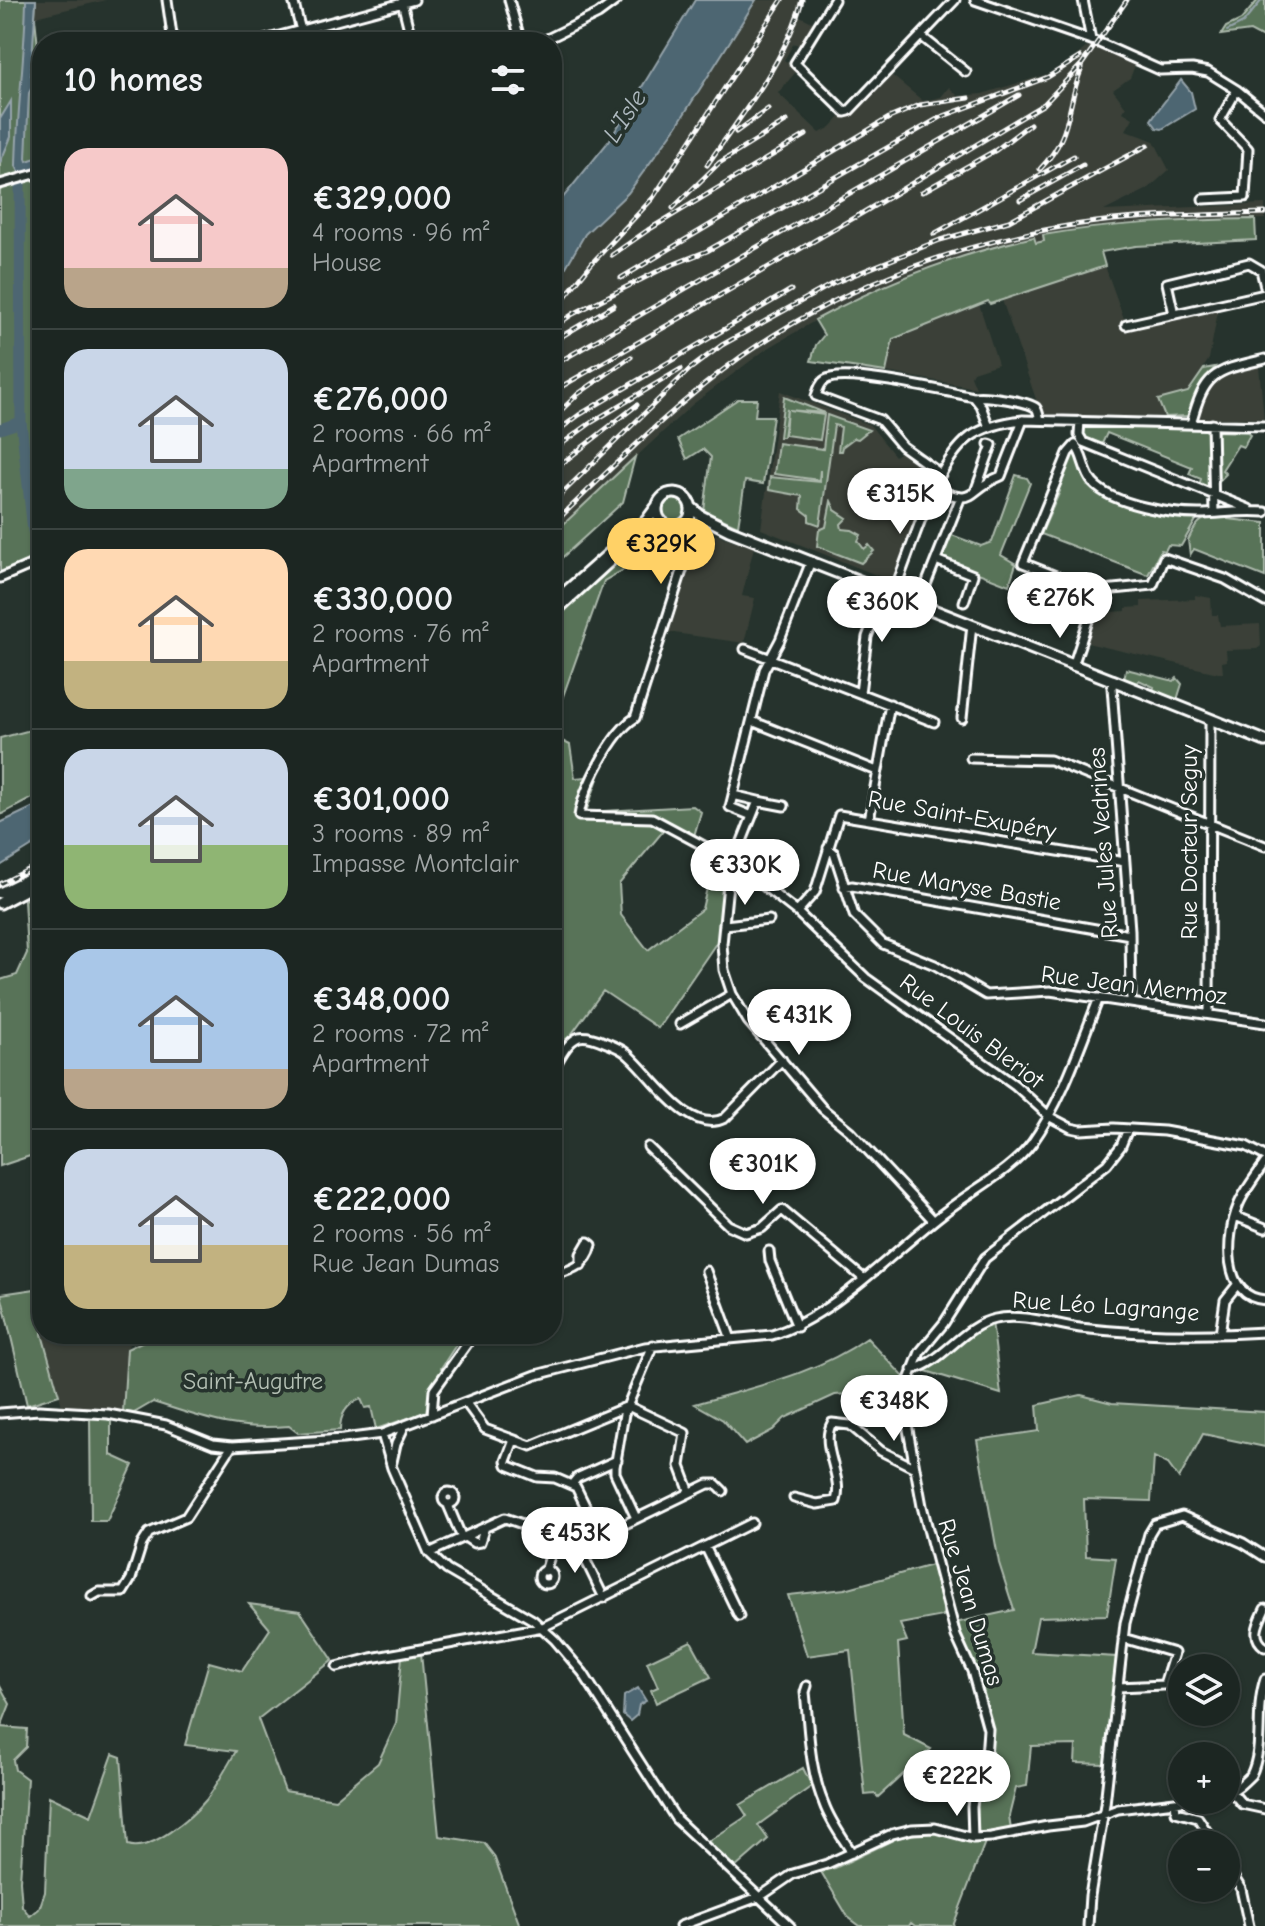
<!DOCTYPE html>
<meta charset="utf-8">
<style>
:root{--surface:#1c2622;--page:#29322f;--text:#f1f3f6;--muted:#a0a5a5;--line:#3a4340;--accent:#ffd166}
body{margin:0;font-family:"Comic Neue",sans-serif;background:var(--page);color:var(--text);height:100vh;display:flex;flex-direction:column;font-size:30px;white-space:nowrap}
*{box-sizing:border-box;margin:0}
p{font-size:26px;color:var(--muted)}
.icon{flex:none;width:44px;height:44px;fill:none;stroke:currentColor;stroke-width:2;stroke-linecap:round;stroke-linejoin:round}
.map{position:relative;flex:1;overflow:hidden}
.panel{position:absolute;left:32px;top:32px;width:530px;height:1312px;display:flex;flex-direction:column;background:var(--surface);border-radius:32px;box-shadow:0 2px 6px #0004,0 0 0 2px var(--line)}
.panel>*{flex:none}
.tools{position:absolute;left:1168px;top:1654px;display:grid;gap:16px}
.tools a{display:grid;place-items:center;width:72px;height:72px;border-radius:50%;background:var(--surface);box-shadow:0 2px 6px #0004,0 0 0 2px var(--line);font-size:40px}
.price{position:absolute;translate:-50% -68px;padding:0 18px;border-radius:28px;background:#fff;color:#222;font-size:26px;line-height:52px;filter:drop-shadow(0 2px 4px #0008)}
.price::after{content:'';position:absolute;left:50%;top:48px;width:24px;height:18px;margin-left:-12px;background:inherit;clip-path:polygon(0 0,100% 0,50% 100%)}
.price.current{background:var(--accent);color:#111}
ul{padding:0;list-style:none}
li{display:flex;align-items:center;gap:24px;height:200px;padding:0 32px}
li+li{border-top:2px solid var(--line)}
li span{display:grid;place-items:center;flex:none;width:224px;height:160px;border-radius:24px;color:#555}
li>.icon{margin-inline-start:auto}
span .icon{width:96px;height:96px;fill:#fffc;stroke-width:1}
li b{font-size:34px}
h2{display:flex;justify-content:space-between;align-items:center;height:96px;padding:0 32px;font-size:34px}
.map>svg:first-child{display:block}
.built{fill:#3a4138}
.green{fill:#597358;stroke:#acb9ac;stroke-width:2}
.water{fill:#4e6672;stroke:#95a3aa;stroke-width:2}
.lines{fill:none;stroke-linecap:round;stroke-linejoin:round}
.stream{stroke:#95a3aa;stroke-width:2}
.river{stroke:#4e6672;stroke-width:11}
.minor-casing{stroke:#fff;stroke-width:13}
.major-casing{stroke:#fff;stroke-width:15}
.minor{stroke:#26332d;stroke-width:7}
.major{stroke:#26332d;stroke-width:9}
.rail-casing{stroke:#fff;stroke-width:5}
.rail{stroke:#26332d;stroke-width:2;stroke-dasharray:6;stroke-linecap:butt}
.labels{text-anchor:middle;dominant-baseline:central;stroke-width:7;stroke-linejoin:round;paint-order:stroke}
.street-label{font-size:24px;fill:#fff;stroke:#26332d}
.park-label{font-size:24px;fill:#b4c0b4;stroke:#26332d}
.water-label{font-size:26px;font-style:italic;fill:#afbac0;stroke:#26332d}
</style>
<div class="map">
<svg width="1265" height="1926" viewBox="0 0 1265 1926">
<rect width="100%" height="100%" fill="#26332d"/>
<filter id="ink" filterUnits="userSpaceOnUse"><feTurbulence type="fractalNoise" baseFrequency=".0125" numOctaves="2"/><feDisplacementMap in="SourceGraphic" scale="16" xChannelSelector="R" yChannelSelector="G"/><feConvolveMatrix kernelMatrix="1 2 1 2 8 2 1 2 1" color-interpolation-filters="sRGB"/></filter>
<g filter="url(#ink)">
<path class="built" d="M36 0H106L35 17Z
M756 0H804L800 16 816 24 802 47 794 43 784 60 792 65 795 73 778 93 820 133 831 127 840 117 847 118 889 73 923 101 941 97 949 87 958 96 982 94 1048 74 1073 59 1090 44 1136 63 1130 78 1113 90 1126 107 1123 112 1133 118 1126 130 1154 141 1169 170 1148 189 1104 211 1265 204V219L1160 222 1086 228 1044 235V241L1036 243 1034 237 987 250 902 278 847 302 765 350 693 404 552 535V291L585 234 613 209Z
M1105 266 1127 327 1219 306 1209 359 1188 392 1158 400 1165 417 1041 414 1002 300Z
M979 304 998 364 973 372 971 376 976 388 886 372 893 339Z
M1259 366 1264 419 1198 418 1211 384 1217 377Z
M780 391 870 425 895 456 903 450 934 473 891 581 761 529Z
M705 531 754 547 742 596 755 598 744 643 667 632 693 538Z
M1195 595 1211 598 1212 615H1218L1220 626 1260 624 1261 646 1257 649 1226 650 1227 661 1222 662 1223 673H1218L1087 643 1095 613 1126 611V608L1141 607V601L1195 599Z
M43 1334H133L127 1349 123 1412 62 1406Z"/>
<path class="green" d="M0 0H36L35 18 42 85V559L0 575Z
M1258 0H1265V39L1250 31 1221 35 1226 27 1241 20Z
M1255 219 1256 240 1136 246 1101 252 1105 266 990 304 988 301 893 339 886 372 811 361 816 345 824 335 815 320C883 283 958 254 1034 237L1036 243 1044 241 1043 235C1113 223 1184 220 1255 219Z
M1215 367 1201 386 1188 416 1165 417 1158 400 1188 392 1204 369Z
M784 397 825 413 789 410 824 415 820 440 785 435 787 409 783 437H779Z
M738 399H757L755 416H773L763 484 745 481 738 526 704 511 711 457 703 449 687 459 678 439Z
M827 415 869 430 858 439 854 438 842 447 841 451H838L841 427 834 425 820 525 809 521V515L801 509 802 496 769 490 770 477 820 482V470L819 480 774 474 778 443 823 449Z
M1083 425 1210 428 1211 487 1199 485 1201 479 1189 474 1192 467 1107 433 1101 446 1082 437Z
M1215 431 1246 432 1250 435 1243 447 1238 445 1222 470 1226 474 1219 481 1215 479Z
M1078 448V455L1105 495 1195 516 1196 520 1181 546 1168 545 1165 551 1161 550 1148 575 1041 534 1060 491 1056 488 1070 454Z
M635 457 623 502 555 564 553 582 570 604 628 551 649 555 604 581 552 727V535Z
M1016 475 1027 478 1030 483 1001 555 1016 564 1009 585 942 559 940 557 949 534 981 546 992 542Z
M661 509a13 13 0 1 1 26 0a13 13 0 1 1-26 0Z
M831 501 835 510 847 518 841 524 842 529 852 530 861 535 858 541 864 549 869 545 874 551 861 563 817 546 819 530 826 527Z
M1227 514 1228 519 1265 523V577L1194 549 1190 555 1188 540C1198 518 1204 517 1227 514Z
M1126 669 1174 681 1177 678 1182 684 1177 700 1153 691 1154 687 1139 680 1137 684 1124 680Z
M42 727V793L0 815V738Z
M552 736 570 745 575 778 599 776 586 812 693 806 701 812 694 836 669 824 619 884 621 915 648 950 702 909 715 854 728 862 721 936 658 1028 603 991 552 1061Z
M42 892V1152L0 1166V980L17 975 27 953 24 900Z
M42 1288V1334L59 1395 27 1405 1 1294Z
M992 1321 1001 1394 926 1371 984 1325Z
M158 1334H463L441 1368 445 1372 430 1389 426 1412 376 1429 371 1407 365 1408 361 1399C347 1404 340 1415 340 1430L298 1433 289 1426C235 1431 203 1418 153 1402L134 1413 123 1412 127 1349Z
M867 1338 905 1378 897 1390 835 1395 785 1418 773 1430 745 1445 723 1420 695 1404C754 1387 817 1374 867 1338Z
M1081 1395 1112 1403 1265 1412V1447L1203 1434 1179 1479 1168 1464 1154 1457 1151 1501 1084 1499 1086 1556 1116 1558 1107 1615 1038 1617 1031 1652 1117 1657 1105 1764 1075 1763 1076 1745 1031 1746 1027 1786 1016 1788 1009 1816 1011 1830 976 1833V1799L979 1779 990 1752V1725L977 1672 962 1642 955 1623 1014 1610 999 1563 977 1440 1039 1431 1037 1405Z
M90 1416 111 1418V1455L133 1465 107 1521H91Z
M932 1565 943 1603V1616L900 1624 907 1641 898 1643 904 1735 931 1749 878 1797 875 1794 865 1795 850 1650 807 1656 788 1595 845 1589Z
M249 1604 300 1611 333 1660 258 1719 285 1791 335 1799 378 1763 396 1724 402 1657 421 1653 439 1836 484 1843 494 1856 520 1926H0V1686L10 1704 1 1727 27 1729 26 1747 13 1760 15 1770 27 1779 20 1881 22 1906 30 1916 39 1909 45 1892 49 1796 91 1816 113 1754 121 1757 128 1845C150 1853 192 1817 206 1800 217 1785 227 1767 236 1751L185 1745 209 1662 242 1671 270 1629Z
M691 1641 711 1677 656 1703 651 1690 658 1687 647 1662Z
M803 1768 812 1786 758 1825 768 1839 735 1868 706 1843 747 1816 740 1805Z
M929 1831 968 1842H985L953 1926H915L911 1923 909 1926H860L848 1917 820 1870 835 1868 897 1838Z"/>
<path class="water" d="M26 0H36L31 75 36 80 29 93 26 158 27 161 42 156V169L19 172 16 166C17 110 25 56 26 0Z
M695 0H756L676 127 628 193 585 234 552 291V211L609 141Z
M1181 80 1191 92 1195 109 1162 129 1157 128 1151 120C1159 107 1172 93 1181 80Z
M11 101V137L0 163V119Z
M42 803V840L0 866V823Z
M638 1688 646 1701 639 1705 637 1715 630 1721 623 1715 624 1696Z"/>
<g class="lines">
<path class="stream" d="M1227 31 1243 23 1262 0"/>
<path class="river" d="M21 422 33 531
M0 429 21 422 20 183"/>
<defs>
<path id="minor" d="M167 0 173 42
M293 0 304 42
M509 0 521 42
M834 0 795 63 845 112 849 111 955 0
M975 0 1097 42 1160 70 1192 69 1208 72 1237 90 1265 113
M1083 0 1091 40
M402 2 412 42
M921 36 966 72
M257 42 414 0
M541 42 598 14 617 0
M0 184 42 172
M1203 199 1245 197 1248 149 1220 120 1237 90
M1174 314 1167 283 1249 263 1261 270 1265 287
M1126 325 1265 294
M974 397C984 395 1028 401 1036 408 1038 410 1039 417 1040 420
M1080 421 1079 435 1083 442 1249 509
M1191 424C1205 371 1215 371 1265 359
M1212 424 1214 513
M941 474 902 446 880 420 816 396C818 390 820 383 825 380 844 368 948 392 974 397L981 406 989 427
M935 489C979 507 964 491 1001 476L1023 420
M976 489 992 445 989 444
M1265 512C1244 510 1225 513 1204 514 1174 515 1113 505 1093 483 1083 471 1084 455 1075 445L1068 453 1023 563 1094 591 1153 585 1164 558 1225 579 1265 602
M667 525 682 535 683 524
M682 535 689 544 687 555 635 718C612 732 583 789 579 816L652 818 732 861 797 912 866 978 1015 1085 1050 1117 1071 1128 1081 1130 1114 1128 1164 1131 1246 1146 1265 1156
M936 560 973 575 964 602
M0 578 42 560
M925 587 960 499
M893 593C913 549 932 466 970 437 986 426 1004 422 1023 420L1265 426
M745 649 934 722
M1073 666 1090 615 1089 590
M1114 681 1112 687 1130 930 1131 1002
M860 693 867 637 885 590
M962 718 972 625
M752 721 877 771
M971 758 1050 760 1265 846
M733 795 758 801 752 816 730 807 764 670 780 640 811 561
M758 801 784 806
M752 816 729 874 722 944 724 970 732 994 748 1021 823 1109 850 1131 933 1220
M869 820 890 704
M828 848 834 853 854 915 883 944 935 965 986 995 1050 991 1265 1023
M844 888 852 886 1130 935
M797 912 815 892 839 815 1125 862
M725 925 769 920
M1209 1013 1210 719
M680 1024 732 994
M552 1071C559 1060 566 1042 579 1037 587 1035 597 1039 604 1042 611 1045 620 1048 626 1053 651 1073 688 1137 725 1118L782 1060
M648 1147 728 1225 746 1233 762 1228 782 1210 863 1278
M1265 1163C1256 1176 1244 1191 1238 1206 1226 1235 1221 1297 1265 1300
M1235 1216 1265 1228
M769 1251 770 1261 797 1327
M706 1271 731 1339
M552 1276C571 1270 587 1266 592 1245L588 1242 581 1254V1265
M1220 1334 1225 1300 1237 1285
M912 1370C944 1362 962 1326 995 1319 1021 1313 1053 1324 1080 1328 1142 1335 1203 1336 1265 1332
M466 1403 485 1429 531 1446 628 1406 685 1433 680 1466 689 1490 687 1493
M0 1413 39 1410 108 1414 166 1425 213 1444 232 1446 343 1439 382 1434 536 1375 645 1347 772 1335C833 1317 894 1250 946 1211 974 1189 1011 1171 1032 1143 1063 1099 1079 1048 1099 998
M432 1415 434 1390 474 1334
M382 1434 392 1468 429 1553 447 1570 533 1620 555 1640 583 1673 676 1819 790 1926
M514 1440 506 1461 507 1465 537 1477 555 1478 576 1487 600 1536
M392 1462 396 1444 404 1427
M572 1484 577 1478 617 1460
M443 1498a6 6 0 1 1 12 0a6 6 0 1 1-12 0Z
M794 1498 817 1504 836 1501C844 1476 819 1446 832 1423L850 1425 881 1451 915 1468
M448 1505 462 1538
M636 1518 615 1473V1467L624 1414 653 1345
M465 1537 474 1543 480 1542 485 1527
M705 1546 739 1616
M429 1553 505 1518 557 1536 573 1538 585 1546
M539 1577a7 7 0 1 1 14 0a7 7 0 1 1-14 0Z
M545 1571 557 1536
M92 1596 99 1592H123L131 1579 142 1544 149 1533 186 1517 232 1446
M604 1598 584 1557 588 1542 708 1484H716L723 1491
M1265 1609C1259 1622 1250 1637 1265 1647
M337 1667 371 1658 543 1627 752 1523
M807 1686 805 1692C809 1729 809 1769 824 1804 830 1821 842 1837 852 1853
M1118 1687 1164 1685 1174 1653 1123 1638
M1232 1792 1242 1804 1265 1809
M1226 1794C1236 1790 1243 1783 1251 1775 1265 1746 1254 1712 1265 1679
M1175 1802 1176 1812 1198 1818 1215 1844
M973 1838 972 1807 975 1783 986 1757 988 1729 972 1671 956 1636 922 1506 905 1413 907 1385 920 1352 944 1323 985 1258 1107 1164 1121 1146 1128 1129
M1226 1864 1241 1889 1249 1926
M680 1926 761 1896 793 1874 827 1864 892 1834 912 1829 935 1828 973 1838 991 1837 1048 1826 1083 1822 1118 1809 1191 1800
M1088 1926 1090 1896 1105 1804 1125 1623 1149 1534 1155 1524 1182 1516 1243 1543 1265 1557"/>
<path id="major" d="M657 510a17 17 0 1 1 34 0a17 17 0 1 1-34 0Z
M691 507 701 516 729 530 1114 681
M552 604 647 520 658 505
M552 614 646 528 659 524 667 525
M1112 680 1265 741
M0 893 42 872
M0 903 42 881"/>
</defs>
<use href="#minor" class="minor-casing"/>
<use href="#major" class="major-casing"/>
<use href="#minor" class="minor"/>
<use href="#major" class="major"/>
<defs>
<path id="rail" d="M736 132 768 109
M707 165C742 114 786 61 802 0
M1040 169C1074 134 1065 108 1082 68
M922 192 996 150 1030 124
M1020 200 1083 165
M673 208 719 163 787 121
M934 234 1074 156
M612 255 648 230 806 135
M621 278 889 118 920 105 969 98
M552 313 592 263 653 198 782 0
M552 328 573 314 664 268 707 251 941 117 1048 77 1080 57
M552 342 614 305
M552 366 1019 95
M552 392 864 212 1044 104 1082 64 1127 0
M552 419 578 394 631 357
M552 435 579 415 791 290
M552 451 592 422 681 369
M552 471 637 405
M552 503 690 369 722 345 834 283 940 240 1009 221 1148 145
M552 525C613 467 673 405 742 356 845 284 971 237 1096 222 1152 215 1209 215 1265 213
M0 884 42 863"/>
</defs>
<use href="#rail" class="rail-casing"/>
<use href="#rail" class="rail"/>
</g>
</g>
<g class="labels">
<g class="street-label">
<text transform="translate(962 815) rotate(10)">Rue Saint-Exupéry</text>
<text transform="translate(1189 842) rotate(-90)">Rue Docteur Seguy</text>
<text transform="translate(1103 843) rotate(-94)">Rue Jules Vedrines</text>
<text transform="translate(967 886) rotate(10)">Rue Maryse Bastie</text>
<text transform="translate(1134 985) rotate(7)">Rue Jean Mermoz</text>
<text transform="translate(972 1031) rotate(37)">Rue Louis Bleriot</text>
<text transform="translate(1106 1306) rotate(4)">Rue Léo Lagrange</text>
<text transform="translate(971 1602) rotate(73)">Rue Jean Dumas</text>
</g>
<g class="park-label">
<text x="253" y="1381">Saint-Augutre</text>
</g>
<g class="water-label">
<text transform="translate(625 116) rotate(-57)">L'Isle</text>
</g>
</g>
</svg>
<div class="tools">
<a><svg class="icon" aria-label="layers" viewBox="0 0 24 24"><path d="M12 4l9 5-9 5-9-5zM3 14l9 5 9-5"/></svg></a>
<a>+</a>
<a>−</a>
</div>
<b class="price" style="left:900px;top:536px">€315K</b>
<b class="price current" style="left:661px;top:586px">€329K</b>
<b class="price" style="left:1060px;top:640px">€276K</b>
<b class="price" style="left:882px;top:644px">€360K</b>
<b class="price" style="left:745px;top:907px">€330K</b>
<b class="price" style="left:799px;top:1057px">€431K</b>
<b class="price" style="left:763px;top:1206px">€301K</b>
<b class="price" style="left:894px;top:1443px">€348K</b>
<b class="price" style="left:575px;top:1575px">€453K</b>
<b class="price" style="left:957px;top:1818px">€222K</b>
<section class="panel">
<h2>10 homes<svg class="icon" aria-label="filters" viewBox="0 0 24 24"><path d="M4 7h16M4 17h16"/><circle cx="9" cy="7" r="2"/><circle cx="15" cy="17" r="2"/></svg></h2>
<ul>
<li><span style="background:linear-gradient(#f6c9c9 75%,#b9a48a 0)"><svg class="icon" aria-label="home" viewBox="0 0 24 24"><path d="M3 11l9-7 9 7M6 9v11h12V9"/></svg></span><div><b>€329,000</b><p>4 rooms · 96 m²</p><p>House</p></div></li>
<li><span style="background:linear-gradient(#c9d6e8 75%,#7fa58c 0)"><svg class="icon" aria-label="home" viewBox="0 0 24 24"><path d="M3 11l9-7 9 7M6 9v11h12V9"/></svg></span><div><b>€276,000</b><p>2 rooms · 66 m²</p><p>Apartment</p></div></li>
<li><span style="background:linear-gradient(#ffd9b3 70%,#c2b280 0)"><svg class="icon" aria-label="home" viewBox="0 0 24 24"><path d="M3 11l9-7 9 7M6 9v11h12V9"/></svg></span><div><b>€330,000</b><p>2 rooms · 76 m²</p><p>Apartment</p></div></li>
<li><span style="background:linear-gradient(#c9d6e8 60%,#8fb573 0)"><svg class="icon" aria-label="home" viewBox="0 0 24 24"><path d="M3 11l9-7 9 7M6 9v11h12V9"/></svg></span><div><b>€301,000</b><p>3 rooms · 89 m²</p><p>Impasse Montclair</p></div></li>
<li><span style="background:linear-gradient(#a9c7e8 75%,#b9a48a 0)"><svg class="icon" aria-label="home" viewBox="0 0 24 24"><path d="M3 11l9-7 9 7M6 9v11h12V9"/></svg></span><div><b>€348,000</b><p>2 rooms · 72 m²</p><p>Apartment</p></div></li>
<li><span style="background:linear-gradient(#c9d6e8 60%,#c2b280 0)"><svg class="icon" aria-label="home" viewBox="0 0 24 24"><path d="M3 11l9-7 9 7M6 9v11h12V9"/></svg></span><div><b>€222,000</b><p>2 rooms · 56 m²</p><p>Rue Jean Dumas</p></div></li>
</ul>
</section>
</div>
